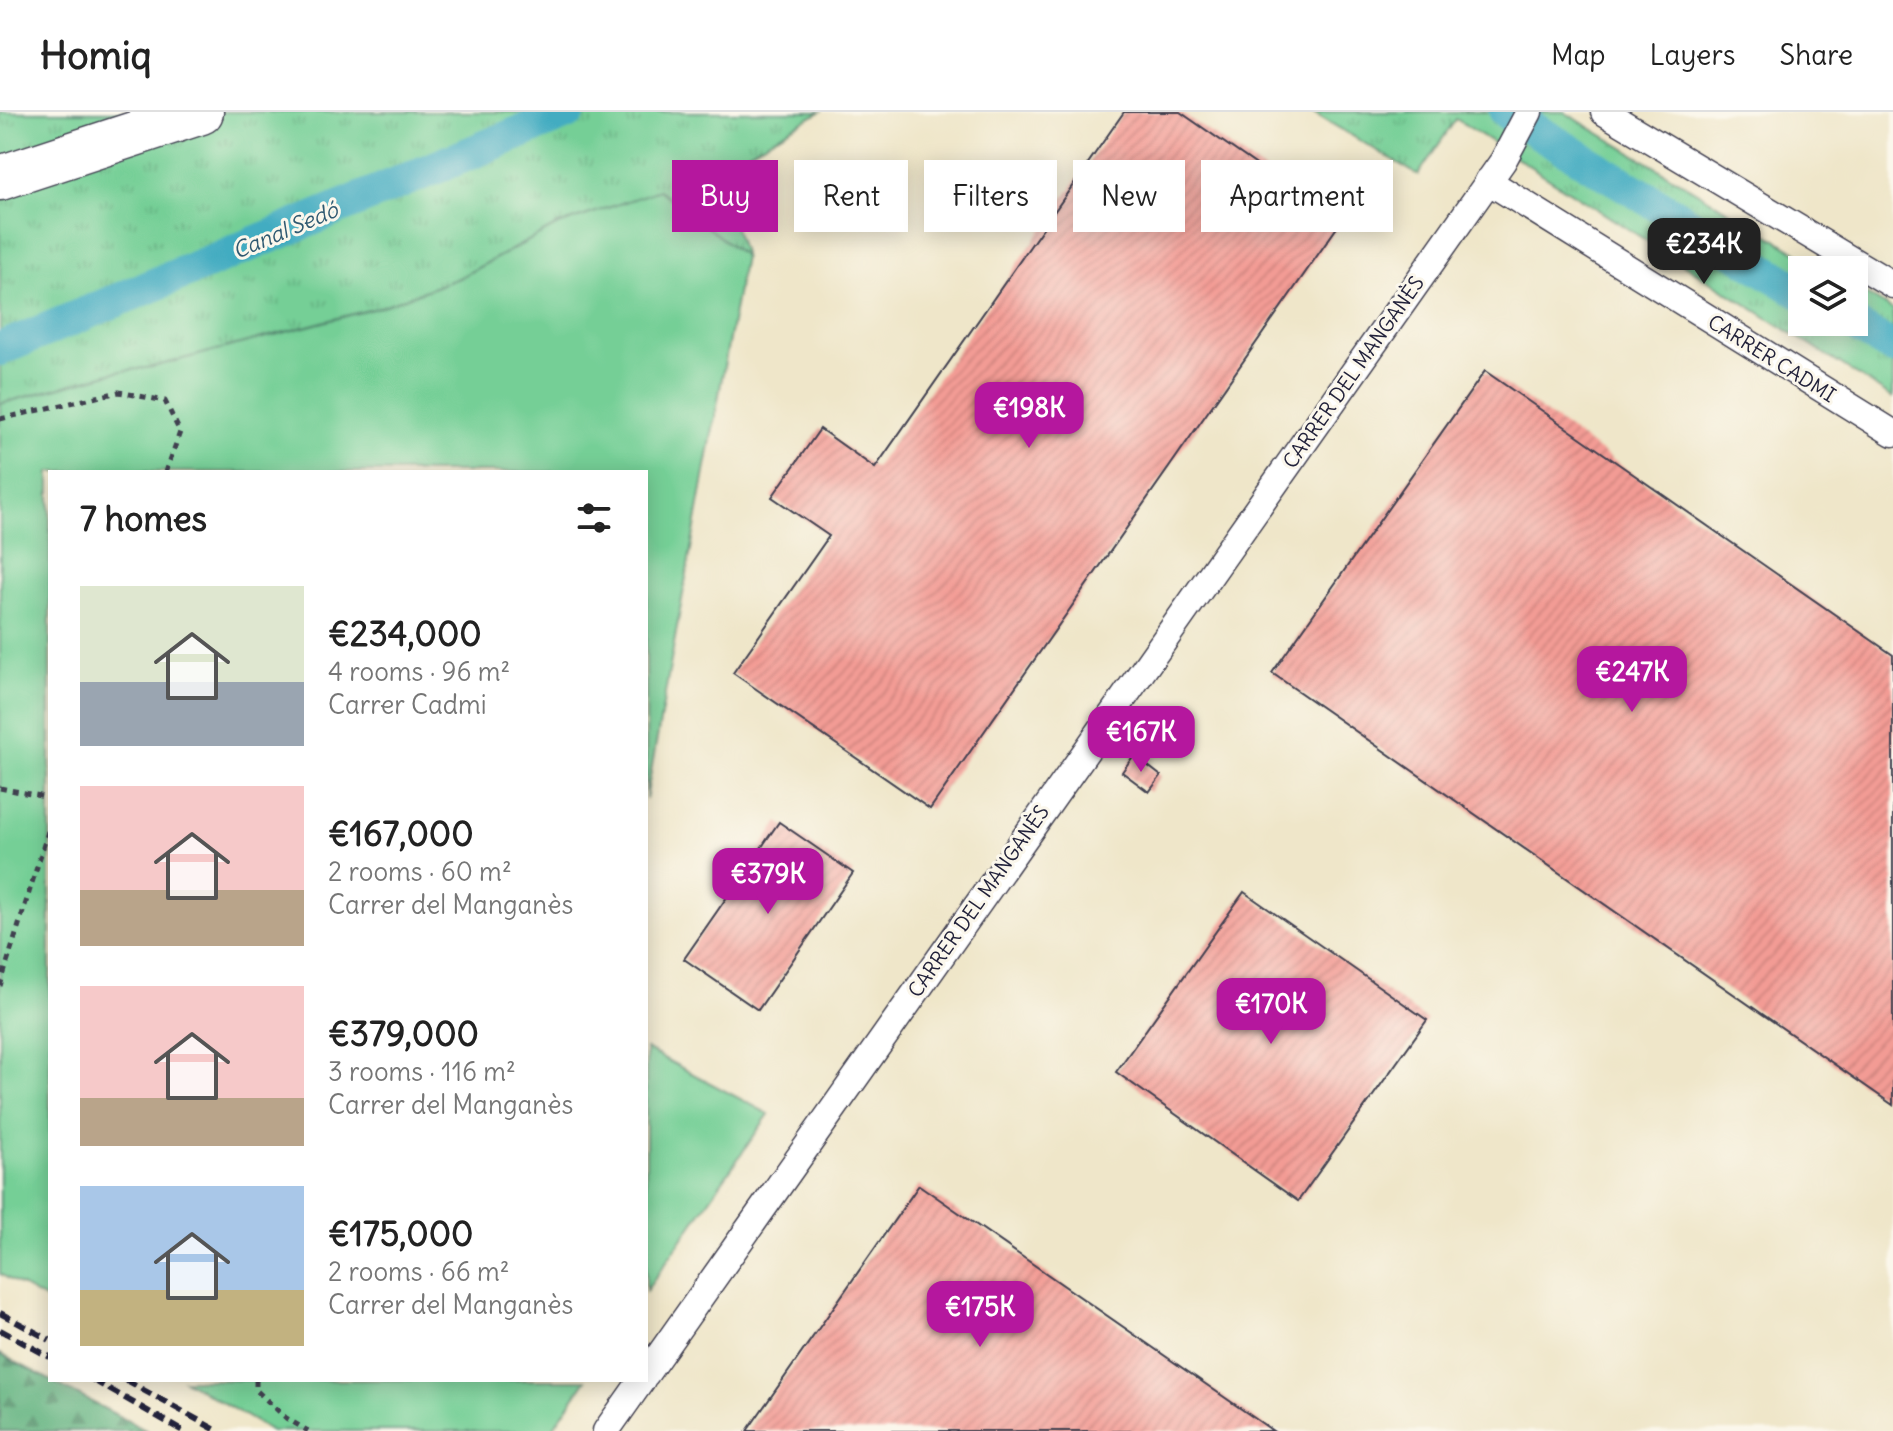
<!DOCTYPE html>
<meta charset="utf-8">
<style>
:root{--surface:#fff;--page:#f6f6f6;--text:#222;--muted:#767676;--line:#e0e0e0;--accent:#b5179e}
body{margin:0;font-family:Delius,sans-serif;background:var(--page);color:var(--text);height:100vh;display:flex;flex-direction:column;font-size:30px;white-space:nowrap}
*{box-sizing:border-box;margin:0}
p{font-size:26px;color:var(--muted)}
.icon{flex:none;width:44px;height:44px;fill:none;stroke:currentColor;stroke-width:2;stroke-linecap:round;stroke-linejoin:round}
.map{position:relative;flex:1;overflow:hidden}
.details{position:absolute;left:48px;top:358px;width:600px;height:912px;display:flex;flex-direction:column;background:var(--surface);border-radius:0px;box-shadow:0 4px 20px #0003}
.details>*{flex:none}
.hud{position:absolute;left:672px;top:48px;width:760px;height:72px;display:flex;gap:16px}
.tools{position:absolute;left:1788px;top:144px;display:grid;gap:16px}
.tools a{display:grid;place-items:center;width:80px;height:80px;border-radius:0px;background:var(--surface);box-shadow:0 4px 20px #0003;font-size:40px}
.price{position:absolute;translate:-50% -68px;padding:0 18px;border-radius:16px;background:var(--accent);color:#fff;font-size:26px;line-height:52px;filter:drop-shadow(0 2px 4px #0008)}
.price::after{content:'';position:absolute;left:50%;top:48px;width:24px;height:18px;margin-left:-12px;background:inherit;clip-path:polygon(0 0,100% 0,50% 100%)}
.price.on{background:#222;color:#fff}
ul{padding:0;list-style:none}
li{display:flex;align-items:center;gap:24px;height:200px;padding:0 32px}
li span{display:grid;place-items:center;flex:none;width:224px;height:160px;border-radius:0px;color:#555}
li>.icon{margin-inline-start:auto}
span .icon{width:96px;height:96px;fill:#fffc;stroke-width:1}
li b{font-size:34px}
h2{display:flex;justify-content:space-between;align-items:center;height:96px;padding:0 32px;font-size:34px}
.pill{padding:0 28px;border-radius:0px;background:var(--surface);box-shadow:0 4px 20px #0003;font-size:28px;line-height:72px}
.pill.on{background:var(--accent);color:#fff}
header{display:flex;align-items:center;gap:48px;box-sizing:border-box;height:112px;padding:0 40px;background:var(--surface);border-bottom:2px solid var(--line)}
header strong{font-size:38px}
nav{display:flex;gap:44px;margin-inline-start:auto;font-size:28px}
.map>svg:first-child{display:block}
.grass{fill:url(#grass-tufts);stroke:#4c7868;stroke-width:2}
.forest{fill:url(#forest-firs);stroke:#416a5d;stroke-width:2}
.garden{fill:#75cf96;stroke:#4c7868;stroke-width:2}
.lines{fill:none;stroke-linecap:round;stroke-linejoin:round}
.canal{stroke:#42acc1;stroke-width:34}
.building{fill:url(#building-hatch)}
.street-casing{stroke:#413f50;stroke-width:29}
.highway-casing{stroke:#413f50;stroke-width:47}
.path{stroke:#413f50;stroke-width:5;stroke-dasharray:6 6;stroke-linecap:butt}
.street{stroke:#fff;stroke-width:26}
.highway{stroke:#fff;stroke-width:44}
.rail{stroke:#22223b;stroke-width:6;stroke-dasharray:12 6;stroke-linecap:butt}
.labels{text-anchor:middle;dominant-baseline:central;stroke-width:6;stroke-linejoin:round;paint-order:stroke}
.street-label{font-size:20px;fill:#22223b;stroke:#fbf7ec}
.water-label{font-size:22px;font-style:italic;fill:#2f5971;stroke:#fbf7ec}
</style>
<header>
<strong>Homiq</strong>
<nav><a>Map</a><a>Layers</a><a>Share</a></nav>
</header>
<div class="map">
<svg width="1893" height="1319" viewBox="0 0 1893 1319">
<defs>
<pattern id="grass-tufts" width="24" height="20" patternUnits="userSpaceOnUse" patternTransform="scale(2)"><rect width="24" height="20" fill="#75cf96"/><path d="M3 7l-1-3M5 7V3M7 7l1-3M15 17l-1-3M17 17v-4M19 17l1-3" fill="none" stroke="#65b182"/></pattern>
<pattern id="forest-firs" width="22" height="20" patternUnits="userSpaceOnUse" patternTransform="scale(2)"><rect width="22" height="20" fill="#60b27f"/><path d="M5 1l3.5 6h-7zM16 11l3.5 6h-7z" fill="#4f9069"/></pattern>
<pattern id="building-hatch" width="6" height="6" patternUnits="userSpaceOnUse" patternTransform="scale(2)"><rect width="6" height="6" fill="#f39b94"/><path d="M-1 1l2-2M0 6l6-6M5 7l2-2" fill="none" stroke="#d08580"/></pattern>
</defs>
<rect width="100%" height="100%" fill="#fbf7ec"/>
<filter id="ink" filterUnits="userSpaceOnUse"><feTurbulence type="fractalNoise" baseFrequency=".0125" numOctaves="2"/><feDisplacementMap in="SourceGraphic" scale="16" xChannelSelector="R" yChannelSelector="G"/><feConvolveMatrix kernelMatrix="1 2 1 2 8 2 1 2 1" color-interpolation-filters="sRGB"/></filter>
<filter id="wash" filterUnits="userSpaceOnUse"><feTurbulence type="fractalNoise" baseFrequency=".006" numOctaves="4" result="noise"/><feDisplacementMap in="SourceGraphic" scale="32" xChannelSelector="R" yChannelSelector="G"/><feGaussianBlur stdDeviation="1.8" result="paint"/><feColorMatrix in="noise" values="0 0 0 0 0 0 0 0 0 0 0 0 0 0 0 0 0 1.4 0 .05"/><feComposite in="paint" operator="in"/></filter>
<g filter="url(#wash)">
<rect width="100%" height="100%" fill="#efe6c9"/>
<path class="grass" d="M0 0H820L716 58 744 144 659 78 556 114 459 166 424 179 380 195 153 255 115 260 0 292Z
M1312 0H1564L1826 158H1802V210H1854V175L1893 198V286L1456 7 1418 63Z"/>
<path class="forest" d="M0 1242 147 1319H0Z"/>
<path class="garden" d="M659 78 744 144 646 687V360H50V1190L0 1162V292L115 260 153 255 380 195 424 179 459 166 556 114Z
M646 937 769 1002 646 1179Z
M184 1268H586L551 1319H271Z"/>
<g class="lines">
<path class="canal" d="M1506 0 1802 181
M1850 210 1893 236
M0 237 569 0"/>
</g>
<g id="blocks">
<path class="building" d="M1124 0H1180L1340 111 930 697 733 561 829 424 772 385 820 317 875 356Z
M1485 259 1893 543V993L1272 561Z
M1134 643 1161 664 1149 680 1122 660Z
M779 710 853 761 758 898 684 847Z
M1244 780 1427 908 1298 1089 1116 960Z
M919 1073 1273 1319H747Z"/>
</g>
</g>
<g filter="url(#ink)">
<use href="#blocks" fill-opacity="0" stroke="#413f50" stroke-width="2"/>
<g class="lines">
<defs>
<path id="street" d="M1604 0 1893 173
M1488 69 1893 321
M646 1262 1503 49 1529 0
M606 1319 642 1268"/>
<path id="highway" d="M0 66 201 0"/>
</defs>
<use href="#street" class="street-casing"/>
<use href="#highway" class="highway-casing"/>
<path class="path" d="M0 307 119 280 165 289 180 320 166 360
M0 676 50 686
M0 874 50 713
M256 1268V1278L286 1306 308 1319"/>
<use href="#street" class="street"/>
<use href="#highway" class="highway"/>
<path class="rail" d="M0 1201 50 1228
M0 1218 50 1245
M93 1268 183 1319
M125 1268 218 1319"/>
</g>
</g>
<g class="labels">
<g class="street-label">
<text transform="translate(1772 246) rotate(32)">CARRER CADMI</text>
<text transform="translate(1353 260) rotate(-55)">CARRER DEL MANGANÈS</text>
<text transform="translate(978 789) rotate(-55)">CARRER DEL MANGANÈS</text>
</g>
<g class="water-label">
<text transform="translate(285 118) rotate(-23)">Canal Sedó</text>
</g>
</g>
</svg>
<div class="tools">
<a><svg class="icon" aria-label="layers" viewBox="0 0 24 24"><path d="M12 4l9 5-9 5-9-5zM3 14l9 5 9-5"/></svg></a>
</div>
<b class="price on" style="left:1704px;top:174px">€234K</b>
<b class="price" style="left:1029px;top:338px">€198K</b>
<b class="price" style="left:1632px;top:602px">€247K</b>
<b class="price" style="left:1141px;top:662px">€167K</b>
<b class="price" style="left:768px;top:804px">€379K</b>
<b class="price" style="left:1271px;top:934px">€170K</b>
<b class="price" style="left:980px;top:1237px">€175K</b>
<div class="hud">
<a class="pill on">Buy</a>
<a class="pill">Rent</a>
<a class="pill">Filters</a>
<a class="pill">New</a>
<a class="pill">Apartment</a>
</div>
<section class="details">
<h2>7 homes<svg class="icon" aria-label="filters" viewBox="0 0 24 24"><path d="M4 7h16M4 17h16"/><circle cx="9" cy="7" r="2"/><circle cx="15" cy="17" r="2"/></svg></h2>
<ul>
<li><span style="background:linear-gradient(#dfe7d0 60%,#9aa5b1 0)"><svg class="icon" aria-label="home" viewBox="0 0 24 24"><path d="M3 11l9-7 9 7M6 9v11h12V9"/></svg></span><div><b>€234,000</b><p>4 rooms · 96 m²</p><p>Carrer Cadmi</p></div></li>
<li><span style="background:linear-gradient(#f6c9c9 65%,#b9a48a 0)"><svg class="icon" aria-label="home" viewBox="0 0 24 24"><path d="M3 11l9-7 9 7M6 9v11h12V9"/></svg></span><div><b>€167,000</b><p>2 rooms · 60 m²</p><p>Carrer del Manganès</p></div></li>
<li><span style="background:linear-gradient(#f6c9c9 70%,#b9a48a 0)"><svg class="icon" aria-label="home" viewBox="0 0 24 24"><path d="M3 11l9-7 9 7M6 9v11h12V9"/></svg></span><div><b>€379,000</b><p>3 rooms · 116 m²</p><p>Carrer del Manganès</p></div></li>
<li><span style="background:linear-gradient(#a9c7e8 65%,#c2b280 0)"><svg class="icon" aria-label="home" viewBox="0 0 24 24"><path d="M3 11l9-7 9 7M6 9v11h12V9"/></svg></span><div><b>€175,000</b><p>2 rooms · 66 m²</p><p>Carrer del Manganès</p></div></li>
</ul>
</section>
</div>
